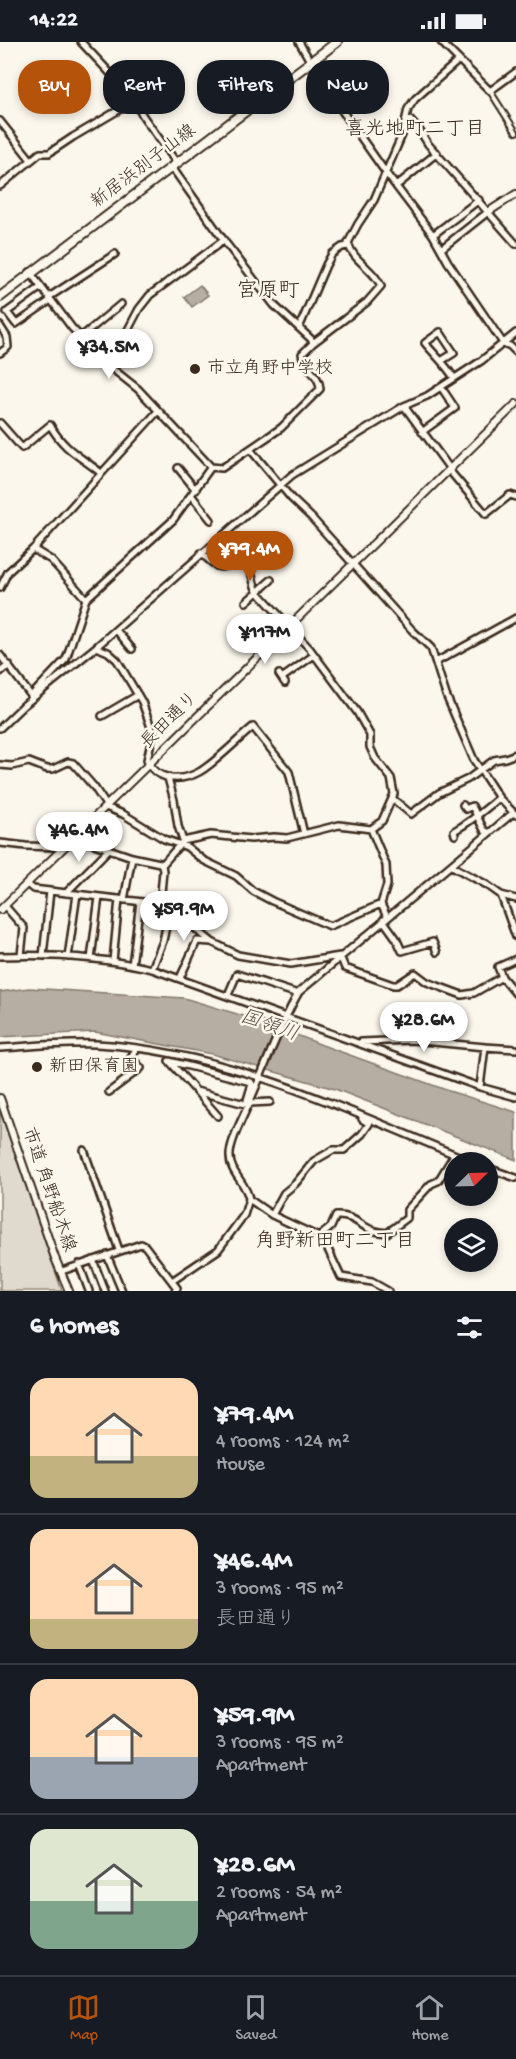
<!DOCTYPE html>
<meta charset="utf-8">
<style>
:root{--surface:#171b24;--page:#242831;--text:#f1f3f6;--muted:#9ea1a6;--line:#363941;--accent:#b45309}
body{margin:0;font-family:"Gochi Hand","Klee One",sans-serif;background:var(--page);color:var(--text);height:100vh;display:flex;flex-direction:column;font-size:22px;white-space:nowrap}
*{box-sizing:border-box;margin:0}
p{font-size:20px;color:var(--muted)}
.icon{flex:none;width:33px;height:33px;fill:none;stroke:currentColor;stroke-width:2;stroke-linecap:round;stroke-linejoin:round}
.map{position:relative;height:1249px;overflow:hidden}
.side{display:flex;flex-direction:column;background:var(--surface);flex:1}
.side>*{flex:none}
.top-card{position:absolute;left:18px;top:18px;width:480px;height:54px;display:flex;gap:12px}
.needle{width:39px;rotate:67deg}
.fabs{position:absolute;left:444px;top:1110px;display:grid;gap:12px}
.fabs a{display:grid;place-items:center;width:54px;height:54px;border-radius:50%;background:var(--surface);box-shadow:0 3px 9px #0003;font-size:30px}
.price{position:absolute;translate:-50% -51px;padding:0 14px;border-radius:21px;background:#fff;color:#222;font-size:20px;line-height:39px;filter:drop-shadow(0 2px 3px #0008)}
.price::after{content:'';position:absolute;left:50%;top:36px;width:18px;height:14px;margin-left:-9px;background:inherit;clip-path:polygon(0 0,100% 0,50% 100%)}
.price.current{background:var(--accent);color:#fff}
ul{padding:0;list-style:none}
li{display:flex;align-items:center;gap:18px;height:150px;padding:0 30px}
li+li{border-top:2px solid var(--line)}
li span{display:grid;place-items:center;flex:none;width:168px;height:120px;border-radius:18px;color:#555}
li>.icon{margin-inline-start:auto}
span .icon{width:72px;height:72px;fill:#fffc;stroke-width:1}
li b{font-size:26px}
h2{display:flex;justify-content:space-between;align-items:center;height:72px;padding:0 30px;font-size:26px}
.chip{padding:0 21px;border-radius:24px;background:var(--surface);box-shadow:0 3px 9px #0003;font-size:21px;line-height:54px}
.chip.current{background:var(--accent);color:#fff}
.status{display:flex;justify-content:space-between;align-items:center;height:42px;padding:0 30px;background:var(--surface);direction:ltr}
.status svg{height:16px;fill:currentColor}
.tab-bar{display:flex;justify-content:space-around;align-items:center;height:84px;border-top:2px solid var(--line);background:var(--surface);font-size:16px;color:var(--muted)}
.tab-bar a{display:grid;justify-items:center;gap:3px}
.tab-bar .current{color:var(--accent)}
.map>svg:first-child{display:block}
.green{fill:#dfd9ce;stroke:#8d8276;stroke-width:1.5}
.water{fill:#b6aea2;stroke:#85796d;stroke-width:1.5}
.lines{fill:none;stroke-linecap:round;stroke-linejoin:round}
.pedestrian-casing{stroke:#3b2a1e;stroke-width:8}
.minor-casing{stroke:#3b2a1e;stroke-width:10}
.tertiary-casing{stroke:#3b2a1e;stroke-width:10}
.primary-casing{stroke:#3b2a1e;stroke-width:12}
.pedestrian{stroke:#fbf7ec;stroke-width:4}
.minor{stroke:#fbf7ec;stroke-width:5}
.tertiary{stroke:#fbf7ec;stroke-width:6}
.primary{stroke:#fbf7ec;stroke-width:8}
.poi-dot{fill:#3b2a1e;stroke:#fbf7ec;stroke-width:2}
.labels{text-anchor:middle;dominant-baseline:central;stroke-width:5;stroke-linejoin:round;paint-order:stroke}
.street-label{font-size:18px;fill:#3b2a1e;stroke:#fbf7ec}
.poi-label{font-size:18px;fill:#3b2a1e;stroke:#fbf7ec;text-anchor:start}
.neighbourhood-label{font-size:20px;fill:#3b2a1e;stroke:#fbf7ec}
.water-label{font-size:20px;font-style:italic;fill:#605246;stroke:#fbf7ec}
.quarter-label{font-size:21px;fill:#3b2a1e;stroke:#fbf7ec}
</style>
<div class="status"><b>14:22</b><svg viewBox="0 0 49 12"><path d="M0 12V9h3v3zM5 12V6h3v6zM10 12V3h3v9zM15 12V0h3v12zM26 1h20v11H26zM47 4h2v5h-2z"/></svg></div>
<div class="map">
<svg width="516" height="1249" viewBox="0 0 516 1249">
<rect width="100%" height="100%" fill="#fbf7ec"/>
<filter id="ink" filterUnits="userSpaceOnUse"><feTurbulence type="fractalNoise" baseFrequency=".0167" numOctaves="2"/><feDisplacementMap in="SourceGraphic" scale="12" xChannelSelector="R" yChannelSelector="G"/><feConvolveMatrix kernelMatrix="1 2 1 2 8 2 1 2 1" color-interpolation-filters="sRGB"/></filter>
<g filter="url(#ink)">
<path class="green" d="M0 1068 62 1249H0Z"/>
<path class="water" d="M200 243 208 253 192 265 184 255Z
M29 946 184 956 264 980 322 1003 449 1049 516 1070V1118L335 1047 212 1012 95 990 0 995V950Z"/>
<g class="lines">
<defs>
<path id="pedestrian" d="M490 49 516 90"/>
<path id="minor" d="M81 0 127 49 145 77 176 120
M299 0 326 46 386 131 433 193 448 220 503 301 510 304 516 310
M441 0 490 49 516 30
M406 78H410L420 89 428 102 516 202
M0 79 31 118
M0 144 40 111H49L73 95 134 59
M396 144 437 111
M433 193 479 158
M441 207 488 170
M30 230 72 286 109 324 138 347 211 425
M41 245 7 270 16 282 51 258
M49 255 115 212
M0 284 7 295 8 305 0 311
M299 286 326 223 332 212 342 205 349 204
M81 295 121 262
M313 301 367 260 381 244C374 227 353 219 348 201L358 182 374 158 402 93 408 67 415 57 459 18
M441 319 454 311 440 290 425 301C435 313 446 323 454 336
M109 324 139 267 150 253 224 198
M404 364 450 427
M0 381 22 406 50 383C64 408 80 414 101 431
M422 390 455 366 441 345
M250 407 291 456 311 475 412 588 431 606 446 653 474 718 499 756 516 773
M178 426 196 448
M449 428 486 472 510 453 516 455
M192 454 211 478
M33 507 51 518 86 557
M201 511C222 531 217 525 243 519 254 527 251 538 257 549L310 607 357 670 370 693V705L375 716 391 736 394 752 382 779 371 787 386 823 387 843 381 862 387 875
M0 546 8 530 33 507 158 369
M246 560 271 538
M116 588 132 607
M96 605 108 610 117 618 142 660 153 691 147 718C156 739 181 740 199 730 214 722 238 697 253 685L289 730 304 792
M0 613 32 655
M436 620 516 576
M0 630 9 623
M279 632 285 641
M282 636 314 613
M31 654 66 617 86 557 173 478 211 425 222 426 281 386 320 347C320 332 303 326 302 312L313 301 311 297 274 263 225 200 171 124
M102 674 138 653
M0 686 24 663 96 605 292 433 404 364 427 354 481 319 516 291
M0 723 12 724 29 720 47 727H53L68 720 73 721 94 745 108 766 123 772 164 797 187 805 203 818 236 834 253 849 272 859 330 884 381 862
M393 757 411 772 439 751 468 737 494 718 505 716 516 712
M463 763 466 767 472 764 484 788 489 791
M455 793 454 789C472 779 483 769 499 756
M75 794 79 797 132 815 160 821 162 823 163 829 160 862
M183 799 211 793 251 797 274 795 287 796 339 783 371 787
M0 801 26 804 56 805 62 807
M162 823 183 799 178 784 174 758 168 736
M452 824 487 843 501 853 516 895
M27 842 33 847 160 862 178 869 191 883 212 900 238 913 291 922 340 914 345 926 393 943H397L415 931 427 940 462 953 474 951 502 935
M66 851 109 807
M501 853 516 857
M124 858 132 815
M5 864 24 886 21 913
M383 878 396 896 402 909 433 900 437 910
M0 914C51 912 102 915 152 927L480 1045 516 1055
M43 914 50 849
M68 915 77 852
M91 917 99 855
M516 917 498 925 502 935 516 952
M113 919 119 857
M132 923 140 860
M152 927 163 899 170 865
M180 936 197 899 211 900
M228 953 237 932 298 952
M361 1000 412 998 485 1005
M0 1006C32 1004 64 1001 96 1002 229 1009 352 1071 473 1120
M169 1019 251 1040 252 1042 247 1058
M170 1020 196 1049 249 1063
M480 1045 485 1005 516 1007
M196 1049 218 1074
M109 1050 141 1026 131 1015 136 1007
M250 1061 270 1060
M84 1108 119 1208
M488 1126 516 1136
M272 1173 284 1151 295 1142 314 1119 333 1108H344L362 1092 369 1082 362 1077
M319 1195 331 1185 336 1174C353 1173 359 1183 372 1188 377 1190 382 1190 387 1191L407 1176V1168L431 1142 438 1139 454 1113
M107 1213 122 1249
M93 1218 105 1249
M79 1222 89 1249
M62 1229 141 1202 145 1204 177 1246 175 1249
M172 1239 218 1208 244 1173 249 1157
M388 1249 372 1240 341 1235 325 1201 319 1195 272 1173 249 1157C247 1142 230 1131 230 1115 229 1100 244 1074 250 1059 266 1023 279 984 299 950L513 771"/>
<path id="tertiary" d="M488 170 516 152
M0 868 516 362
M0 1056 55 1216 69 1249"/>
<path id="primary" d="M0 255 337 0"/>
</defs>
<use href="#pedestrian" class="pedestrian-casing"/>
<use href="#minor" class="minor-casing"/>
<use href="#tertiary" class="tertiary-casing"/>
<use href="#primary" class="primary-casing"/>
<use href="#pedestrian" class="pedestrian"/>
<use href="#minor" class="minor"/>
<use href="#tertiary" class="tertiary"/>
<use href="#primary" class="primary"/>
</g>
</g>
<g class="poi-dot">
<circle cx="195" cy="327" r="6"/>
<circle cx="37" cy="1025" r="6"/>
</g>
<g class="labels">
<g class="street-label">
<text transform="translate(144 125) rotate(-37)">新居浜別子山線</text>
<text transform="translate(170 679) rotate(-45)">長田通り</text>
<text transform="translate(48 1148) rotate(71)">市道 角野船木線</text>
</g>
<g class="poi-label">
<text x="207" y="327">市立角野中学校</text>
<text x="49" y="1025">新田保育園</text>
</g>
<g class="neighbourhood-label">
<text x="415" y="88">喜光地町二丁目</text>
<text x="335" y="1200">角野新田町二丁目</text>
</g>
<g class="water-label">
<text transform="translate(269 985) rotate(19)">国領川</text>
</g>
<g class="quarter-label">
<text x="268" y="250">宮原町</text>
</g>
</g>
</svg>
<div class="fabs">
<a><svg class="needle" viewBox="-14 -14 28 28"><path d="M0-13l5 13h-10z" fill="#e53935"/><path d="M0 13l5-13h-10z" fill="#9ea1a6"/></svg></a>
<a><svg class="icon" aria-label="layers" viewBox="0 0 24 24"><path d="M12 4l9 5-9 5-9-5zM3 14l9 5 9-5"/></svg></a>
</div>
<b class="price" style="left:109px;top:338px">¥34.5M</b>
<b class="price current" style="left:250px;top:540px">¥79.4M</b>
<b class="price" style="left:265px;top:623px">¥117M</b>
<b class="price" style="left:79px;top:821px">¥46.4M</b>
<b class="price" style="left:184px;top:900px">¥59.9M</b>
<b class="price" style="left:424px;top:1011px">¥28.6M</b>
<div class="top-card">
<a class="chip current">Buy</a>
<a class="chip">Rent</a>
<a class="chip">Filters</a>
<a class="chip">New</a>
</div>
</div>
<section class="side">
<h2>6 homes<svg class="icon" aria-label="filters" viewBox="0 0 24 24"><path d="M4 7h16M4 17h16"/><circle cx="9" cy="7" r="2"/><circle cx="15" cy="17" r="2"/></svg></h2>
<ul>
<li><span style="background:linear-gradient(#ffd9b3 65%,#c2b280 0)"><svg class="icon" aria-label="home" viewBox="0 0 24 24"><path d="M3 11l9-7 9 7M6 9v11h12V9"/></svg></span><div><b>¥79.4M</b><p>4 rooms · 124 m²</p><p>House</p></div></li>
<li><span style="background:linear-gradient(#ffd9b3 75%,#c2b280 0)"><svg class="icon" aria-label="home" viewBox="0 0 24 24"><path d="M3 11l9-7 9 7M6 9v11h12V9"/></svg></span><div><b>¥46.4M</b><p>3 rooms · 95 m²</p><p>長田通り</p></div></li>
<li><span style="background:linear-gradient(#ffd9b3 65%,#9aa5b1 0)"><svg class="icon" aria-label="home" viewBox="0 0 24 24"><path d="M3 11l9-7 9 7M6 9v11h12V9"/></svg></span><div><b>¥59.9M</b><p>3 rooms · 95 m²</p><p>Apartment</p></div></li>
<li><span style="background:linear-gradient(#dfe7d0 60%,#7fa58c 0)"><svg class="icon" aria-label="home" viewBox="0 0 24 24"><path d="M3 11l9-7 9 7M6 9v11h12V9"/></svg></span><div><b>¥28.6M</b><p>2 rooms · 54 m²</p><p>Apartment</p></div></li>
</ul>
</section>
<nav class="tab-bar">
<a class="current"><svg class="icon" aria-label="map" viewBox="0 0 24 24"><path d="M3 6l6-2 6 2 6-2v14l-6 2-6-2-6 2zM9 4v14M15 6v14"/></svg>Map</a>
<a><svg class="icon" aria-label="saved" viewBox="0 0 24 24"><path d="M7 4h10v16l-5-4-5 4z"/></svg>Saved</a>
<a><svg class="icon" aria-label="home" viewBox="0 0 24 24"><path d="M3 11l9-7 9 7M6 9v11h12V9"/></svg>Home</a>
</nav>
